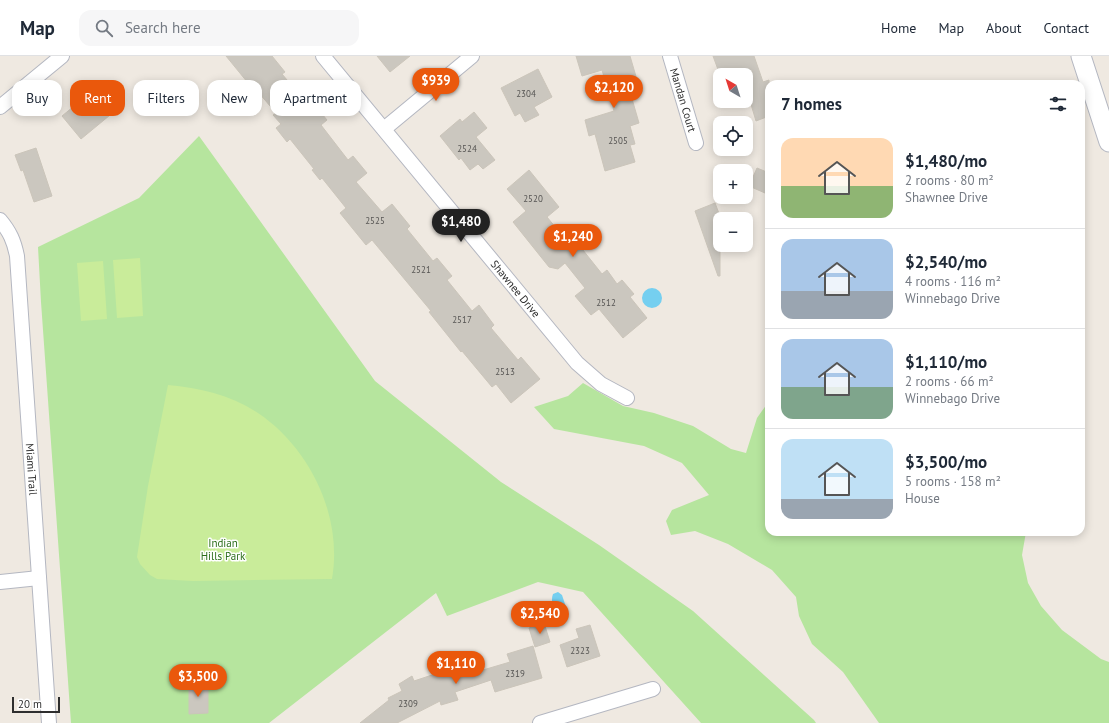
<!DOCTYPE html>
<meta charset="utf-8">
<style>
:root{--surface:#fff;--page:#f6f6f7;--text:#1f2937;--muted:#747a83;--line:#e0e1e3;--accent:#ea580c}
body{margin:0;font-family:"PT Sans",sans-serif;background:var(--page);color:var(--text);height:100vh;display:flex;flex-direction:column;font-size:15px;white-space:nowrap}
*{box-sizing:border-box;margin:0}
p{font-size:13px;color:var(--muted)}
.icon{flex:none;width:22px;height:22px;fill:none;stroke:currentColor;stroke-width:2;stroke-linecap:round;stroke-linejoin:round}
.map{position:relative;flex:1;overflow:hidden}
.sheet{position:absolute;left:765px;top:24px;width:320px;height:456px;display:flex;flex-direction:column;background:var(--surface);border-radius:12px;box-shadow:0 2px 10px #0003}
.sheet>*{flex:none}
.top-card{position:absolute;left:12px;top:24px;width:380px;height:36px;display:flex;gap:8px}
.needle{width:26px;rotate:321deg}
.tools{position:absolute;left:713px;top:12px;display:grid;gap:8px}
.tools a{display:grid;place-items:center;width:40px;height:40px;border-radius:8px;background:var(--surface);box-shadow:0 2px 10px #0003;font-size:20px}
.scale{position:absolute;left:12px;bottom:10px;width:48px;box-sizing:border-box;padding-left:4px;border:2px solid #2e2e2e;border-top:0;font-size:11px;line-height:14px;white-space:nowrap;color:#2e2e2e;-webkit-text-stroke:3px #fff;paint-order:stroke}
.price{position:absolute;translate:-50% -34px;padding:0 9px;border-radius:14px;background:var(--accent);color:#fff;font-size:13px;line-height:26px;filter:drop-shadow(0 1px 2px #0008)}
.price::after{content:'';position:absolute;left:50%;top:24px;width:12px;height:9px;margin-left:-6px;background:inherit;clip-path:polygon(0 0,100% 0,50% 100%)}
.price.selected{background:#222;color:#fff}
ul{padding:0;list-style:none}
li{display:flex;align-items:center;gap:12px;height:100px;padding:0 16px}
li+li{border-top:1px solid var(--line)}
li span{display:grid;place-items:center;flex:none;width:112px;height:80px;border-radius:12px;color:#555}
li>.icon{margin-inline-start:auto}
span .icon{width:48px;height:48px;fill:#fffc;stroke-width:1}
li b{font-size:17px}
h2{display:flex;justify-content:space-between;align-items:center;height:48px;padding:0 16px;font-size:17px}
.pill{padding:0 14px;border-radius:12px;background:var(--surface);box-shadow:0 2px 10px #0003;font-size:14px;line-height:36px}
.pill.selected{background:var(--accent);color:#fff}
header{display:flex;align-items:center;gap:24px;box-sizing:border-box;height:56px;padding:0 20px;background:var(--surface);border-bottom:1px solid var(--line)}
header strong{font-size:19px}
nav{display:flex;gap:22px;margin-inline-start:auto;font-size:14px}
.search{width:280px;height:36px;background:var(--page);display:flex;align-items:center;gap:10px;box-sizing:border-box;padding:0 14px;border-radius:12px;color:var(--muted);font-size:15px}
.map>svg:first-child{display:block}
.green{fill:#b6e59e}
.pitch{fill:#c9ec9a}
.water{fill:#75cff0}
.building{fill:#cbc7bf;stroke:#cbc5ba}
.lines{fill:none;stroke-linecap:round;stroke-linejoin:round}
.street-casing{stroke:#b4b7c1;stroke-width:16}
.secondary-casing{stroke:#b4b7c1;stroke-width:21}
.street{stroke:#fff;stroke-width:14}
.secondary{stroke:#fff;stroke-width:19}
.labels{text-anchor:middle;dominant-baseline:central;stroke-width:3;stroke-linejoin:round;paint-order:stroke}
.number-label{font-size:9px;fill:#555452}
.street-label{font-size:11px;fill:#2e2e2e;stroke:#fff}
.park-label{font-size:11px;fill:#2c6e1b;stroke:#fff}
</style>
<header>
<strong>Map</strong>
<div class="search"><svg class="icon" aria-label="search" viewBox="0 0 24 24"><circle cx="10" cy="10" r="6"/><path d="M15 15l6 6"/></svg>Search here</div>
<nav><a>Home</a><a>Map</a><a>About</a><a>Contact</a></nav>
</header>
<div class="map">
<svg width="1109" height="667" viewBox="0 0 1109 667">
<rect width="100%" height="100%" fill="#efe9e1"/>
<path class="green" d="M199 80 375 325 501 426 599 489 693 555 814 664 816 667H701L583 536 538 526 447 560 436 537 269 667H71L41 246 38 191 139 142Z
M583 327 623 350 654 357 693 370 731 393 746 397 757 362 769 345V476H1026L1022 499 1028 527 1041 550 1062 574 1101 603 1109 606V667H879L843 616 812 588 799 560 796 541 772 514 728 488 695 475 671 479 666 465 672 454 709 439 682 407 644 390 554 373 534 351 568 340Z"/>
<path class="pitch" d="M140 202 143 260 117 262 113 204Z
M103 205 107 263 81 265 77 207Z
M168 329C200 332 231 339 258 357 310 392 343 460 332 523L193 525 157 523 150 519 140 508 137 501 148 430Z"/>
<path class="water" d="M642 242a10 10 0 1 1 20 0a10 10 0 1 1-20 0Z
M558 536 562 539 568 557 566 561 560 563C554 559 550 545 553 538Z"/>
<path class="building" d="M226 0H272L285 16 282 18 309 50 313 47 327 64 321 69 348 104 353 100 367 117 356 126 382 156 392 148 410 170 407 173 433 205 437 202 452 220 447 224 472 255 479 249 494 269 491 272 518 304 521 301 540 323 511 347 496 328 492 331 462 295 461 296 429 256 431 255 372 184 366 189 340 157 346 152 322 122 320 124 312 114 314 113 290 83 287 86 276 72 281 68 273 59 276 57 259 37 257 38Z
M377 0H410L390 16Z
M576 0H630L640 34 630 36 639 67 630 70 635 88 630 89 635 106 605 115 595 78 589 80 585 64 614 55 602 14 582 20Z
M713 0H754L763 26 769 24V60L756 65 750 45 746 46V19H720Z
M538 13 552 41 534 51 539 59 525 66 520 57 515 60 501 32Z
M102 27 121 50 81 83 62 60Z
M474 56 487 72 476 81 495 104 483 113 478 108 470 114 461 102 459 104 440 80 460 63 462 66Z
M36 92 52 140 34 146 23 114 21 115 15 99Z
M757 112 769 117V129L765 137 749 130Z
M529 114 559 151 547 161 565 183 571 179 602 218 607 214 617 228 622 224 634 238 630 241 647 262 623 282 599 253 591 259 575 240 585 232 565 207 558 213 549 211 513 166 526 155 507 133Z
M715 147 720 160V220H718L695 155Z
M544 567 550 586 535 591 529 572Z
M590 569 600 600 567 611 560 589 579 582 576 573Z
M533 590 542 622 495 636 491 624 455 636 458 644 441 649 440 645 397 667H360L389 644 388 642 402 635 399 628 412 620 414 625 450 613 448 606 477 597 483 614 510 606 507 598Z
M189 626H208V657L189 658Z"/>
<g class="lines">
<defs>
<g id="street">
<path id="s1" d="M323 0 577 307 601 328 627 342"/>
<path id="s2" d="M670 0 696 87"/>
<path d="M0 51 62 0"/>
<path d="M384 73 472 0"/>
<path id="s3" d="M0 164C10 176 14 185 17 200L49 667"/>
<path d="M0 526 39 522"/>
<path d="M540 667 653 633"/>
</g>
<path id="secondary" d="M1081 0 1109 86"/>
</defs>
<use href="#street" class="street-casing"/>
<use href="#secondary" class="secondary-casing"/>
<use href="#street" class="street"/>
<use href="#secondary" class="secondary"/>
</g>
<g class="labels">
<g class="number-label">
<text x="526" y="37">2304</text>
<text x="618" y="84">2505</text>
<text x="467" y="92">2524</text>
<text x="533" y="142">2520</text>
<text x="375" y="164">2525</text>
<text x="421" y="213">2521</text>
<text x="606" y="246">2512</text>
<text x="462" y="263">2517</text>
<text x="505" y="315">2513</text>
<text x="580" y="594">2323</text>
<text x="515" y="617">2319</text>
<text x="408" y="647">2309</text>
</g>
<g class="street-label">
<text stroke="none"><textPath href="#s2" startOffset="46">Mandan Court</textPath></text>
<text stroke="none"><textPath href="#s1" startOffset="302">Shawnee Drive</textPath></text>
<text stroke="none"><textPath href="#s3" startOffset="254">Miami Trail</textPath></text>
</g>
<g class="park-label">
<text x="223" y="487">Indian<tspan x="223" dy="13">Hills Park</tspan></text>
</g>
</g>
</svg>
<div class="tools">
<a><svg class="needle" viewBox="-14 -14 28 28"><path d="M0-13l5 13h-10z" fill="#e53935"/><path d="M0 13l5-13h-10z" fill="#747a83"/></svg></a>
<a><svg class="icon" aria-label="locate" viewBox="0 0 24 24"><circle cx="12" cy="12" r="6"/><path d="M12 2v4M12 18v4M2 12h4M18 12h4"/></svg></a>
<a>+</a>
<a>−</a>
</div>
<div class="scale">20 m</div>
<b class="price" style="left:436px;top:46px">$939</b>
<b class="price" style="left:614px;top:53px">$2,120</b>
<b class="price selected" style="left:461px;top:187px">$1,480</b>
<b class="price" style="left:573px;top:202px">$1,240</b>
<b class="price" style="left:540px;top:579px">$2,540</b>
<b class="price" style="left:456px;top:629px">$1,110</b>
<b class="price" style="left:198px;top:642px">$3,500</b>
<div class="top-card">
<a class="pill">Buy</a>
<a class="pill selected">Rent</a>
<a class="pill">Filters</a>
<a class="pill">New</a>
<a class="pill">Apartment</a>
</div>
<section class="sheet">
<h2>7 homes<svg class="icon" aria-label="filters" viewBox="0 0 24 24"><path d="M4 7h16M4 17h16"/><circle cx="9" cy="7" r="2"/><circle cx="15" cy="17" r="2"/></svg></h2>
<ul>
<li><span style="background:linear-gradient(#ffd9b3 60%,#8fb573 0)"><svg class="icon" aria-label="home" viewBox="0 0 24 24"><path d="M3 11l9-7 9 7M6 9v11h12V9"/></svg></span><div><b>$1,480/mo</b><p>2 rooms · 80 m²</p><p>Shawnee Drive</p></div></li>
<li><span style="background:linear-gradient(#a9c7e8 65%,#9aa5b1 0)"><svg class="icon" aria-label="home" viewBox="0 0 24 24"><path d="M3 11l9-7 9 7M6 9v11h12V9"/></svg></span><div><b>$2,540/mo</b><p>4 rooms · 116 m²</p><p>Winnebago Drive</p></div></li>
<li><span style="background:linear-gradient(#a9c7e8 60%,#7fa58c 0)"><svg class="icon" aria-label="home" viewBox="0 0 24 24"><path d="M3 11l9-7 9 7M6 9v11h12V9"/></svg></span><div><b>$1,110/mo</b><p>2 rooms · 66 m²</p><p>Winnebago Drive</p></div></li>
<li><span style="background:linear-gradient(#bfe0f5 75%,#9aa5b1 0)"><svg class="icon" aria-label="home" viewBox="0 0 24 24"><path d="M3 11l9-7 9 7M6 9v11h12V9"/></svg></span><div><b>$3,500/mo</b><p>5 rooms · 158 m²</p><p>House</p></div></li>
</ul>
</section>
</div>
